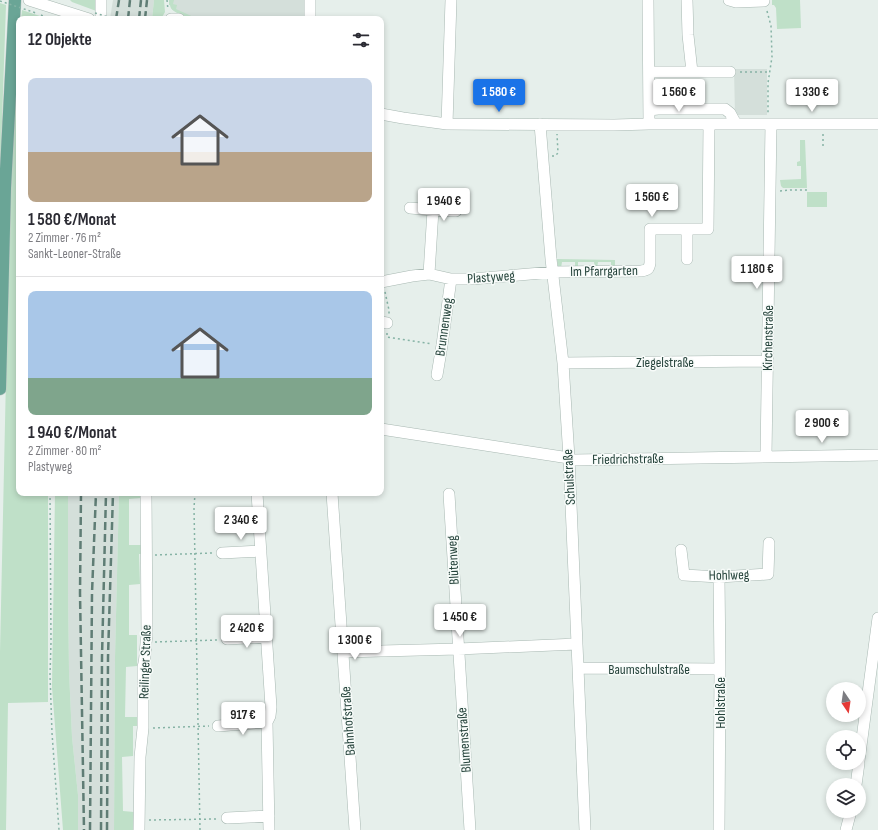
<!DOCTYPE html>
<html lang="de">
<meta charset="utf-8">
<style>
:root{--surface:#fff;--page:#f7f7f7;--text:#2b2b33;--muted:#7c7c81;--line:#e1e1e2;--accent:#1a73e8}
body{margin:0;font-family:"Sofia Sans Condensed",sans-serif;background:var(--page);color:var(--text);height:100vh;display:flex;flex-direction:column;font-size:15px;white-space:nowrap}
*{box-sizing:border-box;margin:0}
p{font-size:13px;color:var(--muted)}
.icon{flex:none;width:22px;height:22px;fill:none;stroke:currentColor;stroke-width:2;stroke-linecap:round;stroke-linejoin:round}
.map{position:relative;flex:1;overflow:hidden}
.details{position:absolute;left:16px;top:16px;width:368px;height:480px;display:flex;flex-direction:column;background:var(--surface);border-radius:8px;box-shadow:0 2px 6px #0003}
.details>*{flex:none}
.needle{width:26px;rotate:167deg}
.buttons{position:absolute;left:826px;top:682px;display:grid;gap:8px}
.buttons a{display:grid;place-items:center;width:40px;height:40px;border-radius:50%;background:var(--surface);box-shadow:0 2px 6px #0003;font-size:20px}
.price{position:absolute;translate:-50% -34px;padding:0 9px;border-radius:4px;background:#fff;color:#222;font-size:13px;line-height:26px;filter:drop-shadow(0 1px 2px #0008)}
.price::after{content:'';position:absolute;left:50%;top:24px;width:12px;height:9px;margin-left:-6px;background:inherit;clip-path:polygon(0 0,100% 0,50% 100%)}
.price.active{background:var(--accent);color:#fff}
ul{padding:0;list-style:none}
li{display:grid;align-content:center;gap:8px;height:212px;padding:0 12px}
li+li{border-top:1px solid var(--line)}
li span{display:grid;place-items:center;height:124px;border-radius:8px;color:#555}
li>.icon{margin-inline-start:auto}
span .icon{width:72px;height:72px;fill:#fffc;stroke-width:1}
li b{font-size:17px}
h2{display:flex;justify-content:space-between;align-items:center;height:48px;padding:0 12px;font-size:17px}
.map>svg:first-child{display:block}
.built{fill:#d4dfda}
.green{fill:#bfe0c8}
.lines{fill:none;stroke-linecap:round;stroke-linejoin:round}
.minor-casing{stroke:#a8b8b2;stroke-width:12}
.major-casing{stroke:#c2cac8;stroke-width:13}
.path{stroke:#86b3a5;stroke-width:1.5;stroke-dasharray:2 3;stroke-linecap:butt}
.minor{stroke:#fff;stroke-width:11}
.major{stroke:#6aa596;stroke-width:12}
.rail{stroke:#5f7d75;stroke-width:2.5;stroke-dasharray:8 4;stroke-linecap:butt}
.path-bridge{stroke:#86b3a5;stroke-width:1.5;stroke-dasharray:2 3;stroke-linecap:butt}
.labels{text-anchor:middle;dominant-baseline:central;stroke-width:3;stroke-linejoin:round;paint-order:stroke}
.street-label{font-size:14px;fill:#24423a;stroke:#f7fbf9}
</style>
<div class="map">
<svg width="878" height="830" viewBox="0 0 878 830">
<rect width="100%" height="100%" fill="#e6efeb"/>
<path class="built" d="M113 0H154L152 19H110Z
M169 0H305V19H193L174 11 171 8 170 5H169Z
M734 69H767V115H735Z
M68 493H119L115 657 114 830H78V795L72 737 69 671 68 592Z"/>
<path class="green" d="M70 0H99V12L72 2Z
M154 0H164L165 12 161 19H152Z
M169 0H174L173 4 177 5 176 9 198 19C192 19 179 15 174 11 171 9 171 8 170 5H169Z
M772 0H800L801 28 777 29 776 8 774 5H772Z
M0 3 6 5 0 180Z
M22 10 40 16 43 19H21Z
M19 53V493H48V702L8 703 6 830H0V652L10 195 15 97 17 82Z
M800 140H805L807 188H783L781 186 780 180 801 179V166H797V162L800 161Z
M807 192H827V207H807Z
M557 259 615 260V267L611 268V262H598L597 268H595L594 262H578V268H575V262H562L561 268 558 266Z
M55 493H68V592L69 671 72 737 78 795V830H63L52 687Z
M119 493H141V498L129 499V545H142V554H139L140 584 129 585V635H137V666L126 667 125 717H139L140 726H133V756L122 757 123 811 134 812V830H114L115 657Z"/>
<g class="lines">
<defs>
<path id="minor" d="M29 0 89 19
M648 0 649 124
M729 0 736 2 764 1V0
M101 19V0
M171 19H179
M310 19V0
M649 72H692L688 35 687 0
M692 72H730
M649 110 658 109H725L730 113 736 124
M381 114 403 118 447 124 614 125 649 124H878
M447 124 451 0
M540 124 551 259 563 363 569 458 585 830
M410 208 433 210 429 274
M433 210 456 211
M687 259V229
M381 282 412 276 429 274 451 279H472L553 272 641 271C648 270 649 269 650 263V229H708L709 124
M381 322 387 323
M563 363 767 361
M437 375 442 345 451 279
M381 429 569 458 574 460 878 455
M766 456 771 124
M257 493 271 707 270 716 267 722 269 830
M332 493 355 830
M449 494 470 830
M681 550 684 575 719 577 768 574 769 543
M222 553 261 551
M227 639 267 637
M343 652 458 649 577 644
M578 668 720 669
M218 726 267 722
M859 761 878 618
M856 785 859 763
M227 818 269 816
M139 830 140 757 143 728V667C146 657 145 646 147 636L146 493
M719 830 720 669 719 577
M846 830 851 811"/>
<path id="major" d="M0 389 5 188 15 0"/>
</defs>
<use href="#minor" class="minor-casing"/>
<use href="#major" class="major-casing"/>
<path class="path" d="M167 0 168 10
M767 11 771 26 772 57 768 83V114
M41 15 49 19
M740 72H770
M692 81 693 100
M823 134V148
M552 156H555L558 153 557 134
M780 191 791 190H807
M385 292 389 310V314
M387 333V337L432 344
M50 493 51 642 50 675 52 733 59 830
M195 493 194 508 200 830
M155 555 212 553
M155 642 217 640
M153 728 209 726
M149 820 217 819"/>
<use href="#minor" class="minor"/>
<use href="#major" class="major"/>
<path class="rail" d="M116 19 119 0
M128 19 130 0
M139 19 141 0
M145 19 147 0
M81 493 80 593 84 830
M90 830 92 593 96 493
M101 830 102 657 106 493
M107 830 108 657 113 493"/>
<path class="path-bridge" d="M0 1 36 13
M95 13 115 19"/>
</g>
<g class="labels">
<g class="street-label">
<text transform="translate(604 271) rotate(-1)">Im Pfarrgarten</text>
<text transform="translate(491 277) rotate(-4)">Plastyweg</text>
<text transform="translate(444 327) rotate(-82)">Brunnenweg</text>
<text transform="translate(768 338) rotate(-89)">Kirchenstraße</text>
<text x="665" y="362">Ziegelstraße</text>
<text transform="translate(628 459) rotate(-1)">Friedrichstraße</text>
<text transform="translate(569 477) rotate(-93)">Schulstraße</text>
<text transform="translate(453 560) rotate(-93)">Blütenweg</text>
<text transform="translate(729 575) rotate(-1)">Hohlweg</text>
<text transform="translate(145 662) rotate(-88)">Reilinger Straße</text>
<text x="649" y="669">Baumschulstraße</text>
<text transform="translate(720 703) rotate(-90)">Hohlstraße</text>
<text transform="translate(348 721) rotate(-94)">Bahnhofstraße</text>
<text transform="translate(464 740) rotate(-94)">Blumenstraße</text>
</g>
</g>
</svg>
<div class="buttons">
<a><svg class="needle" viewBox="-14 -14 28 28"><path d="M0-13l5 13h-10z" fill="#e53935"/><path d="M0 13l5-13h-10z" fill="#7c7c81"/></svg></a>
<a><svg class="icon" aria-label="locate" viewBox="0 0 24 24"><circle cx="12" cy="12" r="6"/><path d="M12 2v4M12 18v4M2 12h4M18 12h4"/></svg></a>
<a><svg class="icon" aria-label="layers" viewBox="0 0 24 24"><path d="M12 4l9 5-9 5-9-5zM3 14l9 5 9-5"/></svg></a>
</div>
<b class="price active" style="left:499px;top:113px">1 580 €</b>
<b class="price" style="left:679px;top:113px">1 560 €</b>
<b class="price" style="left:812px;top:113px">1 330 €</b>
<b class="price" style="left:652px;top:218px">1 560 €</b>
<b class="price" style="left:444px;top:222px">1 940 €</b>
<b class="price" style="left:757px;top:290px">1 180 €</b>
<b class="price" style="left:822px;top:444px">2 900 €</b>
<b class="price" style="left:241px;top:541px">2 340 €</b>
<b class="price" style="left:460px;top:638px">1 450 €</b>
<b class="price" style="left:247px;top:649px">2 420 €</b>
<b class="price" style="left:355px;top:661px">1 300 €</b>
<b class="price" style="left:243px;top:736px">917 €</b>
<section class="details">
<h2>12 Objekte<svg class="icon" aria-label="filters" viewBox="0 0 24 24"><path d="M4 7h16M4 17h16"/><circle cx="9" cy="7" r="2"/><circle cx="15" cy="17" r="2"/></svg></h2>
<ul>
<li><span style="background:linear-gradient(#c9d6e8 60%,#b9a48a 0)"><svg class="icon" aria-label="home" viewBox="0 0 24 24"><path d="M3 11l9-7 9 7M6 9v11h12V9"/></svg></span><div><b>1 580 €/Monat</b><p>2 Zimmer · 76 m²</p><p>Sankt-Leoner-Straße</p></div></li>
<li><span style="background:linear-gradient(#a9c7e8 70%,#7fa58c 0)"><svg class="icon" aria-label="home" viewBox="0 0 24 24"><path d="M3 11l9-7 9 7M6 9v11h12V9"/></svg></span><div><b>1 940 €/Monat</b><p>2 Zimmer · 80 m²</p><p>Plastyweg</p></div></li>
</ul>
</section>
</div>
